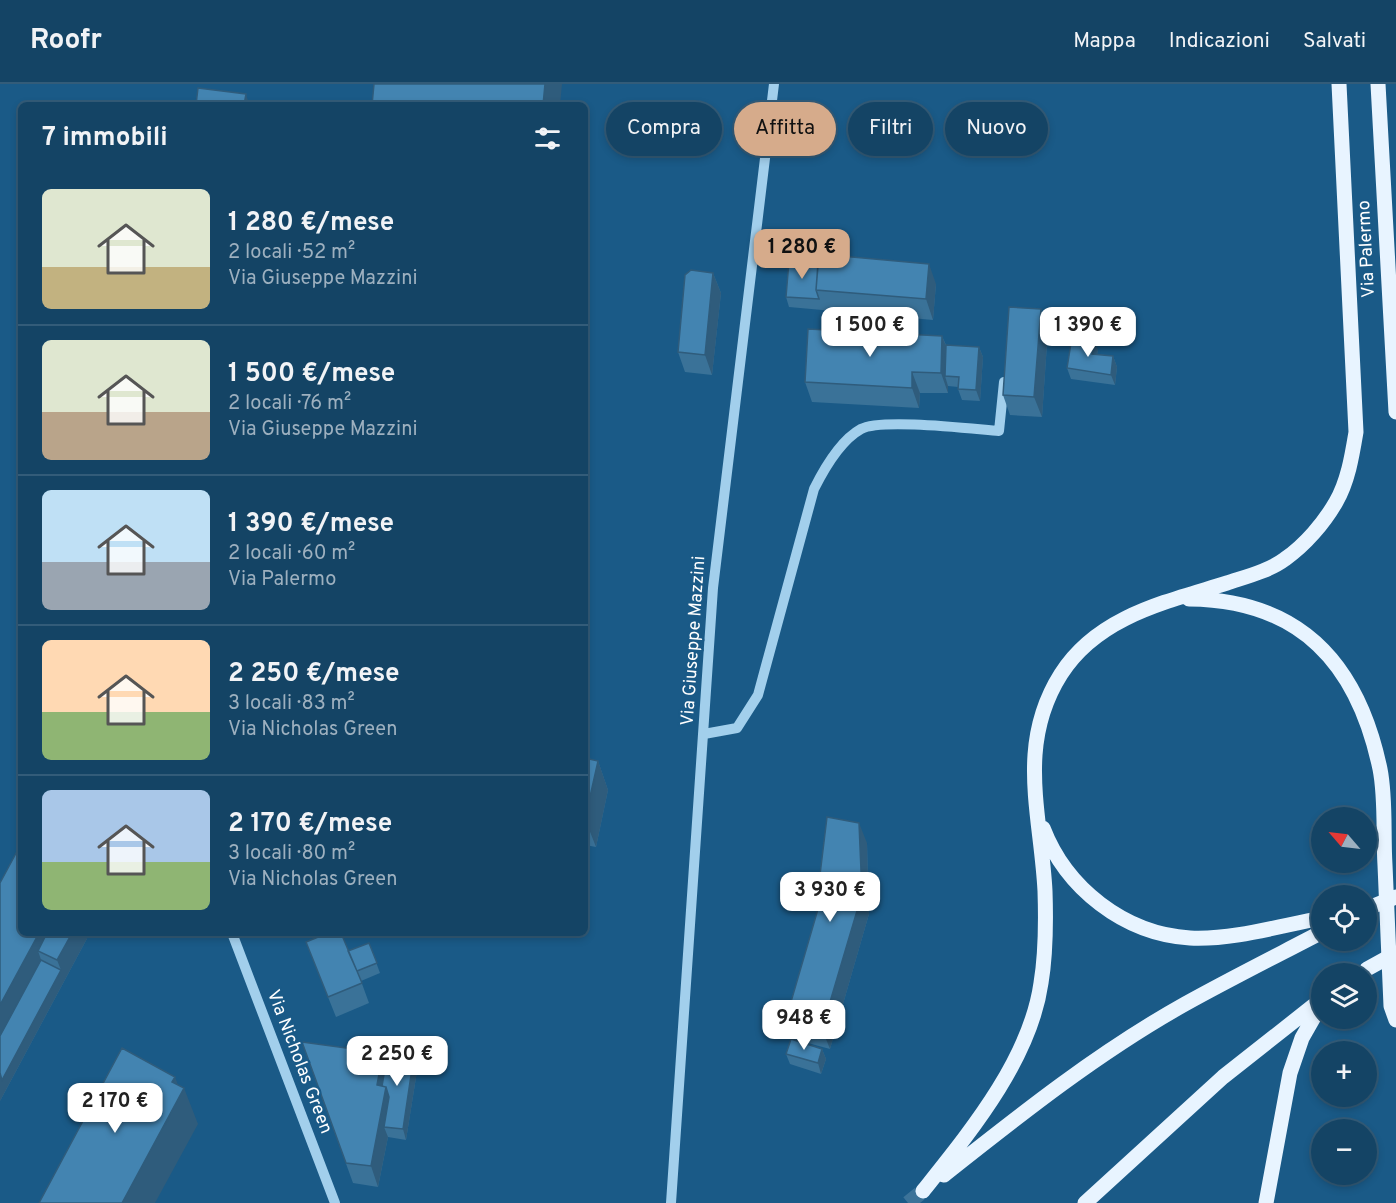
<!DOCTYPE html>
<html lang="it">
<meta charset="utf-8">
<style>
:root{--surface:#144465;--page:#1d4b6b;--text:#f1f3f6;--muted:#9db0bf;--line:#335c79;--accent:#d6ab8b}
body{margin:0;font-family:Overpass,sans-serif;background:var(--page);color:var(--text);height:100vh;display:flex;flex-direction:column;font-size:22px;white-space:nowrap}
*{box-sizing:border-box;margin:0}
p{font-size:20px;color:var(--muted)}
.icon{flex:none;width:33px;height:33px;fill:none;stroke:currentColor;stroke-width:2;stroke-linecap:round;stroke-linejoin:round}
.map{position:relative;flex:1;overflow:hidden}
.details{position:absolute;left:18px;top:18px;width:570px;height:834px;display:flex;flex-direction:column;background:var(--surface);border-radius:9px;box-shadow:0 3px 9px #0003,0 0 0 2px var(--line)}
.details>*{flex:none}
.top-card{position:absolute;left:606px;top:18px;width:570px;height:54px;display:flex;gap:12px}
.needle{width:39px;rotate:298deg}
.tools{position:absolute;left:1311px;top:723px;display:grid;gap:12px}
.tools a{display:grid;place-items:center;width:66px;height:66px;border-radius:50%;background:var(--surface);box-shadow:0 3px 9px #0003,0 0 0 2px var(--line);font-size:30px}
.price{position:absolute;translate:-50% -51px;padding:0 14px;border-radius:12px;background:#fff;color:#222;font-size:20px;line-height:39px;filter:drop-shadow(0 2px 3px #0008)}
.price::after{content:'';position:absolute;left:50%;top:36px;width:18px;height:14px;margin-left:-9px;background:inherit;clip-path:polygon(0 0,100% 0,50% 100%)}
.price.selected{background:var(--accent);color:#111}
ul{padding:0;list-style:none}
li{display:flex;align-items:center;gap:18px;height:150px;padding:0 24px}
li+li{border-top:2px solid var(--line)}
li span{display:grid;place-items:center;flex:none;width:168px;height:120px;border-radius:9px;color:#555}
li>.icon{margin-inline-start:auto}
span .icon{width:72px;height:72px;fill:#fffc;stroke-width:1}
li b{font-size:26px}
h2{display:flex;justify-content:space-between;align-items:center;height:72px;padding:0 24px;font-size:26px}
.pill{padding:0 21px;border-radius:27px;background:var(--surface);box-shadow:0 3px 9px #0003,0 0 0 2px var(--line);font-size:21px;line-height:54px}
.pill.selected{background:var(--accent);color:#111}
header{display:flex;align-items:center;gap:36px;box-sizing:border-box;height:84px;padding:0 30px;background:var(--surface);border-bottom:2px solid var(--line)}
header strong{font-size:28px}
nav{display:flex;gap:33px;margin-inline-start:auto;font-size:21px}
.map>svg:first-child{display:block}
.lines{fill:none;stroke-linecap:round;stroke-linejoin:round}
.major-tunnel{stroke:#3c7399;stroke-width:15;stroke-dasharray:15 8;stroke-linecap:butt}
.minor{stroke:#a2cfec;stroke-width:10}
.major{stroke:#e8f4ff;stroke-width:15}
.major-bridge{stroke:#e8f4ff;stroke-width:15}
.wall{fill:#3a7298}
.shaded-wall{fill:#2f5c7c}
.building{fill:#4384b1;stroke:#2f5c7c;stroke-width:1.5}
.labels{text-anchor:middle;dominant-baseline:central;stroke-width:4.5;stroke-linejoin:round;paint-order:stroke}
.street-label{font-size:18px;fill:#fff;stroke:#1a5a87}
</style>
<header>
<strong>Roofr</strong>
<nav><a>Mappa</a><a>Indicazioni</a><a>Salvati</a></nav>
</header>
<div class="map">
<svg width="1396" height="1119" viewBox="0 0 1396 1119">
<rect width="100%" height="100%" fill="#1a5a87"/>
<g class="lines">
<path class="major-tunnel" d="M908 1119 923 1107"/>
<path class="minor" d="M704 650 737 644 758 611 814 405C824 385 841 356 861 345 881 334 973 345 999 347L1004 298
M232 849 335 1119
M671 1119 713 504 774 0"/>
<path class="major" d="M1378 0 1396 328
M1189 515C1301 516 1358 580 1380 685 1386 715 1383 750 1385 781 1387 828 1389 875 1391 922L1396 936
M1043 744C1066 804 1124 850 1190 854 1233 856 1279 842 1322 834
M944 1091C1021 1030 1099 968 1185 920 1230 895 1276 872 1322 848
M923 1107C970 1048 1030 976 1041 899 1046 869 1046 837 1045 807 1041 730 1016 661 1061 590 1098 532 1166 518 1227 499 1245 493 1269 487 1285 475 1305 461 1324 439 1336 418 1348 397 1352 372 1356 348L1339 0
M1085 1119 1223 993 1322 915
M1266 1119 1290 989 1302 954 1322 919"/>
<path class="major-bridge" d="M1366 825 1396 813
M1367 885 1396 869"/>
</g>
<path class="wall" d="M789 177 936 200 933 236 789 223 786 213Z
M713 189 721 209 712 291 685 288 678 268Z
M1041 225 1048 245 1042 333 1010 331 1003 311Z
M942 252 946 261 979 263 983 273 980 317 962 316 958 305V303L948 302V309H920L919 324 812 318 805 298Z
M1098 266 1097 270 1113 272 1117 283 1115 301 1071 295 1067 284Z
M585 674 598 677 608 706 596 763 585 761Z
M867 759 869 830 830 965 793 955 786 935 823 808 819 799Z
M21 760 90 849 0 1017Z
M301 849H326L303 854Z
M306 858 348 867 369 859 380 889 361 897 369 919 336 933Z
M302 958 386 978 418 981 406 1056 388 1053 378 1103 353 1099Z
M822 965 826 975 821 990 790 980 786 970Z"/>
<path class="shaded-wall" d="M545 0H562L560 21H543Z
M246 10 249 20V21H244Z
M929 180 936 200 933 236 926 215Z
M713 189 721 209 712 291 705 271Z
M1041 225 1048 245 1042 333 1034 313Z
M942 252 950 272 945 292 948 302V309L941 289Z
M1094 256 1098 266 1096 280 1092 270Z
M979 263 983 273 980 317 976 306Z
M1113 272 1117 283 1115 301 1111 291Z
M912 288 920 309 919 324 912 304Z
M598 677 608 706 596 763 585 735Z
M859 739 867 759 869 830 830 965 822 945Z
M39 849H66L38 867 45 887 0 969V921Z
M72 849H90L0 1017V989L61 886 57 876Z
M822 965 826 975 821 990 818 979Z
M383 969 390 989 393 1023 384 1043 388 1053 378 1103 371 1082 377 1001Z
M414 971 418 981 406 1056 403 1045Z
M175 993 181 1009 184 1004 198 1040 155 1119H122Z"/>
<path class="building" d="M374 0H545L543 21H372Z
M198 4 246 10 244 21H196Z
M819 170 929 180 926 215 816 206Z
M789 177 818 179 816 206 819 215 786 213Z
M691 186 713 189 705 271 678 268 685 191Z
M1009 223 1041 225 1034 313 1003 311Z
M808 245 942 252 941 289 912 288V304L805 298Z
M1072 253 1094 256 1092 270 1113 272 1111 291 1067 284Z
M946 261 979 263 976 306 958 305 959 293 945 292Z
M585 674 598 677 585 735Z
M827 733 859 739 862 810 822 945 786 935 825 801 819 799Z
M21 760V849H39L0 921V799Z
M47 849H72L57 876 38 867Z
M328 849H341L362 899 328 913 306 858Z
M369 859 377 879 357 887 348 867Z
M41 876 61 886 2 996 0 989V952Z
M791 955 822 965 818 979 786 970Z
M302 958 383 969 377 1001 386 1003 371 1082 346 1079Z
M122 964 175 993 172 998 184 1004 122 1119H39Z
M388 967 414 971 403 1045 384 1043 389 1013 386 1003 382 1002Z"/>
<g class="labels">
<g class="street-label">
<text transform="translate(1367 165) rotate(-93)">Via Palermo</text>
<text transform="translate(694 557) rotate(-86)">Via Giuseppe Mazzini</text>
<text transform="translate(299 978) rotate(69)">Via Nicholas Green</text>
</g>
</g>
</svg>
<div class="tools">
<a><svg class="needle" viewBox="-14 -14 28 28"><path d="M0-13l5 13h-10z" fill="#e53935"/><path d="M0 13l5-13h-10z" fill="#9db0bf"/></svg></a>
<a><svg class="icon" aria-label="locate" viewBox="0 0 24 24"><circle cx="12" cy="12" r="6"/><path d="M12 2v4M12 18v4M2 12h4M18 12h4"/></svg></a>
<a><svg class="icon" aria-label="layers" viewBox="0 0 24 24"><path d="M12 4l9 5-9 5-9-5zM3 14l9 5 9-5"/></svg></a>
<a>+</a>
<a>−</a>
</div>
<b class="price selected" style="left:802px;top:196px">1 280 €</b>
<b class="price" style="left:870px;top:274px">1 500 €</b>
<b class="price" style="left:1088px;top:274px">1 390 €</b>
<b class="price" style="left:830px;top:839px">3 930 €</b>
<b class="price" style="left:804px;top:967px">948 €</b>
<b class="price" style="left:397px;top:1003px">2 250 €</b>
<b class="price" style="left:115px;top:1050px">2 170 €</b>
<div class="top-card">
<a class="pill">Compra</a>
<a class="pill selected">Affitta</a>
<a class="pill">Filtri</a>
<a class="pill">Nuovo</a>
</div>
<section class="details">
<h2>7 immobili<svg class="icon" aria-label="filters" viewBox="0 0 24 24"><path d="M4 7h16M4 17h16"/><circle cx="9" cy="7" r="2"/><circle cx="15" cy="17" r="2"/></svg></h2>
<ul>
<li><span style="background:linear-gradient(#dfe7d0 65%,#c2b280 0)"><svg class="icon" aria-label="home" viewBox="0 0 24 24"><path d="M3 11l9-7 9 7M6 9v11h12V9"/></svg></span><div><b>1 280 €/mese</b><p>2 locali · 52 m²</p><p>Via Giuseppe Mazzini</p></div></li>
<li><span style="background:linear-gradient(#dfe7d0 60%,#b9a48a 0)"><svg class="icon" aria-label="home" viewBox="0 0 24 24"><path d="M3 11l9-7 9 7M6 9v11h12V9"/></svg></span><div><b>1 500 €/mese</b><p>2 locali · 76 m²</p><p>Via Giuseppe Mazzini</p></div></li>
<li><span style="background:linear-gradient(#bfe0f5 60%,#9aa5b1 0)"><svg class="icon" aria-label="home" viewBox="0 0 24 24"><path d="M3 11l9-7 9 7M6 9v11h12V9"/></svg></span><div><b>1 390 €/mese</b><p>2 locali · 60 m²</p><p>Via Palermo</p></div></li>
<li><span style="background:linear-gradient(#ffd9b3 60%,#8fb573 0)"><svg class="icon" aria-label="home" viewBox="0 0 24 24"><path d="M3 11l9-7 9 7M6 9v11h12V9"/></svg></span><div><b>2 250 €/mese</b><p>3 locali · 83 m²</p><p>Via Nicholas Green</p></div></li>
<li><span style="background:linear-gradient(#a9c7e8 60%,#8fb573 0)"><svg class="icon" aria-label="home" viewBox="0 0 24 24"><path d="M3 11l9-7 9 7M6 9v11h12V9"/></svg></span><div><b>2 170 €/mese</b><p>3 locali · 80 m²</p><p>Via Nicholas Green</p></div></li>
</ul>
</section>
</div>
